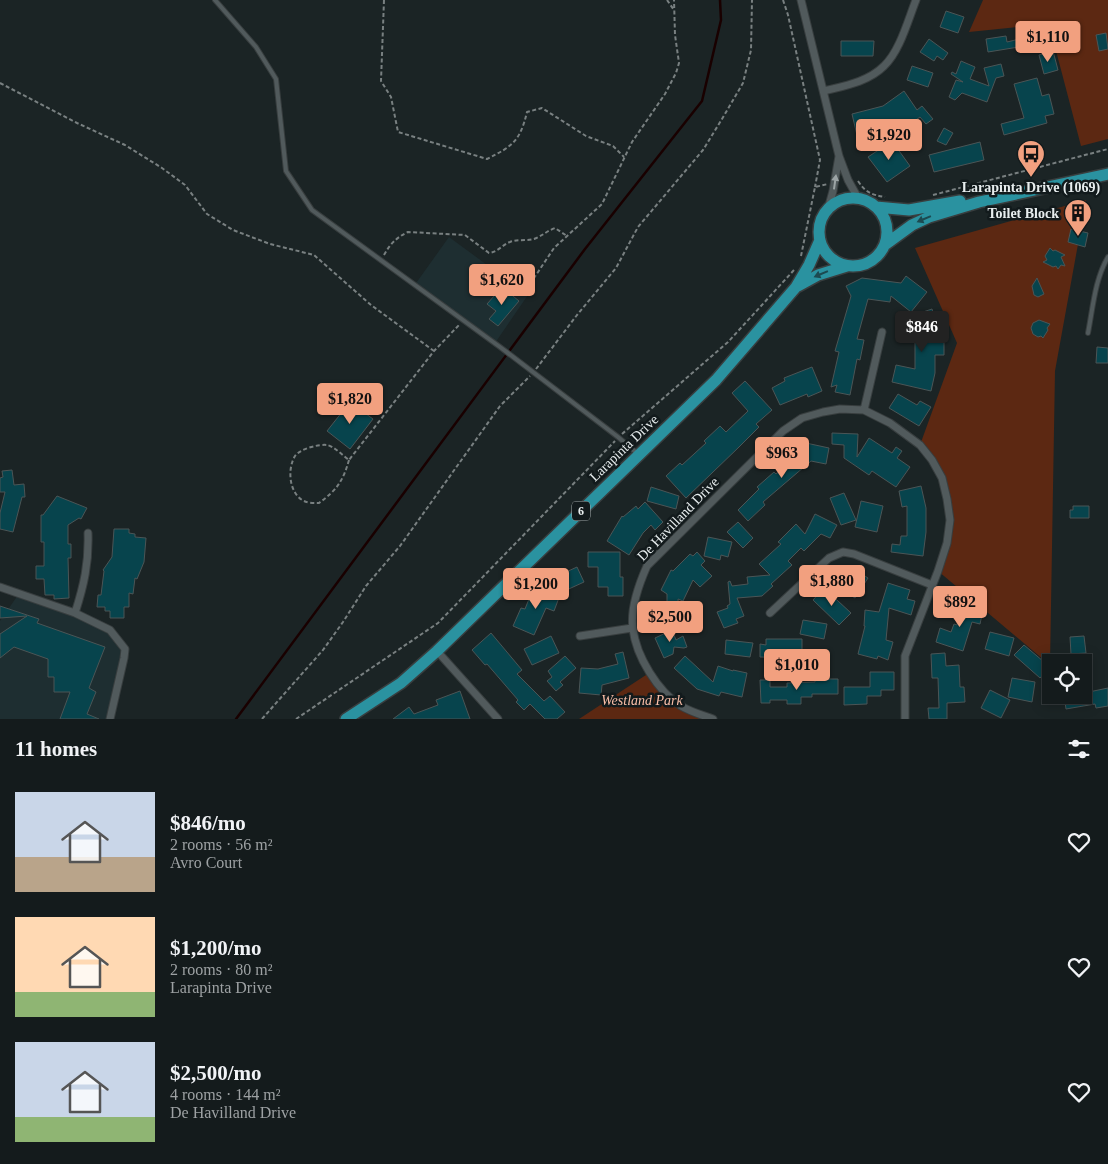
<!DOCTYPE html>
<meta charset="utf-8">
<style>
:root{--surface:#141b1c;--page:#212829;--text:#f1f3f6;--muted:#9da1a3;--line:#33393b;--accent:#f2a07f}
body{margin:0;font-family:Georgia,serif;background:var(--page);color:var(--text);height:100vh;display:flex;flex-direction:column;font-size:19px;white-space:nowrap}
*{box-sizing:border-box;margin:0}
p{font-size:16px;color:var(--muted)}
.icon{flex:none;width:28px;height:28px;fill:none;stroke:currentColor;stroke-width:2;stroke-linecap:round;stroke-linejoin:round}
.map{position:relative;height:719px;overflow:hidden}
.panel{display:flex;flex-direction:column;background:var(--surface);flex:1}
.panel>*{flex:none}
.controls{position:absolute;left:1042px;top:654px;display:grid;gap:10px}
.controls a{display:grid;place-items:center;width:50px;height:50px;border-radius:0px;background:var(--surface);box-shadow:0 2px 12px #0003,0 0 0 1px var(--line);font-size:25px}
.price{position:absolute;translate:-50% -42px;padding:0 11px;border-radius:5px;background:var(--accent);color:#111;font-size:16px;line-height:32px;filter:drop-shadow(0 1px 2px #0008)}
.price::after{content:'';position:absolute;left:50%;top:30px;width:15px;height:11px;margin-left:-8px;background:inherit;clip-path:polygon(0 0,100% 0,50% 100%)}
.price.current{background:#222;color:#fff}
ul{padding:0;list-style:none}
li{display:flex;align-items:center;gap:15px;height:125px;padding:0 15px}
li span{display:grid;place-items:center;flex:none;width:140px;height:100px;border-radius:0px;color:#555}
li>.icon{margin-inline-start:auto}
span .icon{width:60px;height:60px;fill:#fffc;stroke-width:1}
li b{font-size:21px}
h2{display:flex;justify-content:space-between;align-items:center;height:60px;padding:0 15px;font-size:21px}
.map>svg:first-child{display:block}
.built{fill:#1e2e31}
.green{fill:#5c2812}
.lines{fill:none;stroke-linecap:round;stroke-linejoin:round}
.stream{stroke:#190000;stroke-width:2.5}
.building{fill:#07444d;stroke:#4b5556}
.service-casing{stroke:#383e3f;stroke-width:6}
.minor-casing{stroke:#383e3f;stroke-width:9}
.primary-casing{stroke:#383e3f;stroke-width:14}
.path{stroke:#798081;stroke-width:2;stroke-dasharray:4 2.5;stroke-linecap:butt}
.service{stroke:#515a5c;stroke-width:4}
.minor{stroke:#515a5c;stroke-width:7}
.primary{stroke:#2a92a0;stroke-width:11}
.oneway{fill:#9ca4a5}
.oneway2{fill:#1c4a51}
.labels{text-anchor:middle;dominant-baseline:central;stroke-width:5;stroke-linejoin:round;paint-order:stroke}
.shield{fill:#121a1c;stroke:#a7aeaf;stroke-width:1}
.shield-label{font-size:12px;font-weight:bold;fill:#e7edee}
.poi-label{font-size:14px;font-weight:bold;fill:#e7edee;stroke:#121a1c}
.street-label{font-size:14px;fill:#e7edee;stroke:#121a1c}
.park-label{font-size:14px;font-style:italic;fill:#fabea7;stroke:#121a1c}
</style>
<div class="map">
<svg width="1108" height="719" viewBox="0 0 1108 719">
<rect width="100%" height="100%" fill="#1b2425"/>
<path class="built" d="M449 237 528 295 495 343 414 286Z
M18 595 110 630 125 649 110 719H0V621Z"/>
<path class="green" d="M983 0H1108V139L1081 146 1049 24 969 32Z
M1086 200 1055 371 1050 665 938 571 950 520 942 478 920 445 957 343 915 248Z
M649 673 679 705 713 719H579Z"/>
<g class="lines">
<path class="stream" d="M236 719 585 249 702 101 721 20 720 0"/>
</g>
<path class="building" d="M946 11 964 17 958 33 940 27Z
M1106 33 1108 49 1099 51 1096 35Z
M1036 35 1037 44 988 52 986 39 1006 36 1007 42Z
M929 39 948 53 943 60 937 56 934 61 920 52Z
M841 41H874L873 56H841Z
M1053 51 1058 70 1044 74 1039 55Z
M961 61 975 67 970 79 989 86 984 68 1001 64 1004 76 996 78 987 102 962 93 955 100 949 97 956 80 963 82 951 74 952 72 956 74Z
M912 66 933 73 928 87 907 80Z
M1037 78 1042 96 1049 94 1054 114 1045 116 1047 123 1004 135 1001 124 1024 118 1014 84Z
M904 91 917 110 922 106 933 119 926 124 920 117 889 139 860 148 852 114 883 106Z
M944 128 953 133 946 145 937 141Z
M892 141 910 166 887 182 868 157Z
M980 142 984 160 934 172 929 155Z
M1071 229 1088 233 1085 247 1068 242Z
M1050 248 1053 251 1055 250 1065 255 1061 257 1065 266 1061 265 1058 269 1056 266 1053 267 1043 262 1047 260 1045 256Z
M906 276 927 292 911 312 891 296 890 302 868 299 857 339 864 340 860 360 857 359 850 395 835 392 837 385 831 387 839 352 835 351 851 296 846 286 862 278 901 283Z
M1037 278 1044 294 1038 297 1034 295 1032 286Z
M502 287 519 301 498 326 489 319 496 311 487 304Z
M932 309 941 338H944V355H935V373L931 391 892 382 896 365 915 369V326L908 328 906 323 914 315Z
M1039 320 1050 324 1047 328 1048 330 1043 338 1041 336 1038 337 1033 334 1031 328 1033 323Z
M1097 347 1108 348V363H1096Z
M812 367 822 391 808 397 807 394 780 405 772 388 785 381 784 378Z
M745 381 772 410 756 424 759 427 739 447 686 498 666 476 680 463 682 465 706 443 704 441 720 426 726 432 748 411 732 393Z
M898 394 917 405 920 401 931 407 919 426 889 408Z
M350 402 373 419 350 449 327 431Z
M832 433 858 434 857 457 869 438 892 453 896 447 902 451 897 458 910 467 896 487 872 471 869 475 844 458V445L832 444Z
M806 443 829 448 826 464 811 461 763 502 765 505 748 521 738 510 759 489 757 487 774 472 776 474 795 456 802 464Z
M12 470 14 485 24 484 25 497H22L13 532 0 529V513L5 492H0V478L3 477 2 471Z
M921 486 926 508V532L923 556 891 552 892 544 900 545 901 536H907V506L902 507 899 491Z
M651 487 679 496 676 509 647 501Z
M844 493 856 520 841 525 830 498Z
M57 496 87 508 81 519 79 518 68 525V544H71V558H68L69 598 54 599V595H45L44 579H36V566H44V542H41V515H43Z
M861 501 883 506 877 532 855 527Z
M645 502 663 522 655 530 651 525 643 533 629 555 607 541 622 516 623 517 636 506 638 509Z
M1073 506H1089V518H1070V510H1073Z
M815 514 837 525 830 538 821 534 804 551 801 548 788 561 792 565 771 584 773 586 762 596 737 598 744 616 736 619 738 623 724 628 717 612 728 608 727 606 730 604 728 582 730 581 732 586 748 584 747 577 770 575 759 564 781 544 778 542 796 524 805 534Z
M738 522 753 538 743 548 727 532Z
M114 529H129V533L135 534V537L146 538 144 562 137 579 135 578 133 594 129 593V607H124V618H110V611H105V607H97L98 595H101L104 571 103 570 112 557Z
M708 537 732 542 728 557 721 555 720 560 704 556Z
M588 552H620V577H623V596H608V587H598V567H588Z
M697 552 705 561 701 565 712 576 700 587 693 580 683 601 678 599 679 624 656 625 655 608 667 607V594L661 590 671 570 673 571 690 554 693 556Z
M577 567 584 582 560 593 553 578Z
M843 571H857L868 578 855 598 833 584Z
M888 583 910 590 907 599 915 601 911 615 889 608 886 640 893 642 888 660 878 656 877 659 858 654 865 626H864L865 610 879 612Z
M543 588 560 595 554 611 546 608 534 635 513 626 521 608 525 609 533 589 541 592Z
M824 588 851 613 839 625 813 600Z
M961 605 983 610 980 624 972 622 963 651 936 642 940 628 951 632 954 624 957 625Z
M0 606 39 619 37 623 105 647 89 688 96 692 87 714 99 719H60L70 692H54V677H48V659L14 647 0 658V634L27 616 0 618Z
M803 620 827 624 824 639 800 634Z
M672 630 676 640 683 636 687 647 684 648 674 647 673 654 664 658 655 638Z
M990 632 1014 638 1009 656 985 649Z
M491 633 522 670 517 674 544 701 550 696 565 712 557 719H545L530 704 524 710 516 702 518 700 487 664 485 665 472 650Z
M551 636 559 653 532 665 524 649Z
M1084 636 1086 653 1071 654 1070 637Z
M766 639H802V658L760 657V644L766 645Z
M726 640 753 643 750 657 725 654Z
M1024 645 1050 667 1040 678 1014 655Z
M623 652 629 678 602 685 601 695 579 693 581 668 598 669 618 664 615 654Z
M945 653 946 666 959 665 960 687H964L965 702 947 703V719H929L928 708H939L938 678H932L931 654Z
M565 656 576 668 560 682 563 685 556 691 547 681 552 677 548 671Z
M685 656 713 682 718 666 733 671V670L747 673 742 697 721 692 719 696 697 689 674 668Z
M870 672H894V690H881V696H867V704L844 705V687H870Z
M1012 678 1035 682 1032 702 1008 697Z
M815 679H838V694H812V697H801V704H787V700H770V703H761L760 680H770V687H787V683L815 682Z
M1108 688V706L1096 708 1095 704 1066 709 1064 695H1084V693Z
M990 690 1010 700 1001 718 981 708Z
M460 691 470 719H393L409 707 414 714 438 705 436 700Z"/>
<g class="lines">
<defs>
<path id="service" d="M215 0 256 47 276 79 286 171 312 210 500 347 618 437 638 454
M1088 333C1093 307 1095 279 1108 257"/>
<path id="minor" d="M801 0 839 156 848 180 858 198
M824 91C844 86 868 82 884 66 900 51 908 20 916 0
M828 209 833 191 839 156
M864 410 882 332
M0 587 75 613 110 630 125 649 124 658 110 719
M75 613C84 585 89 563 88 533
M770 613 829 558 843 552 854 554 932 585
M580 636 632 628
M437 651 498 719
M713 719C702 715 691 712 681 706 658 692 636 656 633 629 630 609 639 584 647 566L783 431 802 418 823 412 840 409 864 410 890 423 920 445 932 460 942 478 947 499 950 520 947 543 938 571 905 656V719"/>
<path id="primary" d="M819 232a34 34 0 1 1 68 0a34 34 0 1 1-68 0Z
M876 207 909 210 960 201
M886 244 912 225 929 217 979 202 1108 174
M798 286 818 275 847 266
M346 719 401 683 437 651 716 380 796 287 809 265 820 240"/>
</defs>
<use href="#service" class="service-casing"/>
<use href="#minor" class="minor-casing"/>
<use href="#primary" class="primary-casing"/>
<path class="path" d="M384 0 381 81 391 97 398 132 487 159C513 146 520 141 527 112L542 108 586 136 613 146 624 157
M667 0 674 10
M783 0 788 15 820 160 815 187
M0 83 77 123 125 145 162 168 185 185 207 214 233 230 270 244 314 255 371 305 434 351
M858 181C865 192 872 195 885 197
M933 195 1108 149
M384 255C390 244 397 237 408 232L465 235 489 253C498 252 502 245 510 242 517 239 526 241 534 239 542 236 547 231 555 228L567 236
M801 256 815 187 828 184
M530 284 554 248 602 204 632 142 665 94 676 73 679 63 675 35 674 0
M536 369 577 315 616 268 638 227 703 150 722 119 743 83 751 50 752 0
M622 434 728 342 794 270
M349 460C343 481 337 490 319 503 314 503 308 503 304 501 289 494 287 469 295 456 300 449 318 444 327 445 334 446 343 456 349 460L434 351 460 324
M262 719 323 650 343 622 366 586 400 546 500 406 530 376
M296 719 438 623 615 441"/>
<use href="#service" class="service"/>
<use href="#minor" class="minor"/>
<use href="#primary" class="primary"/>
</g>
<defs><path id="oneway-solid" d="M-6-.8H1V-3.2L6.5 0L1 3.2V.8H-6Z" transform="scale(1.25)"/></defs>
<use class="oneway" href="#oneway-solid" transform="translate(835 182) rotate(-82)"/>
<g class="oneway2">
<use href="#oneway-solid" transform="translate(924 219) rotate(157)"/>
<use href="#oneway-solid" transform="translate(821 274) rotate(157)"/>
</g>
<defs>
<symbol id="bus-pin" viewBox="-11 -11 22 30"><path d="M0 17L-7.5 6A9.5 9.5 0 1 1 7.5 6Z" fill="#f2a07f" stroke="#121a1c"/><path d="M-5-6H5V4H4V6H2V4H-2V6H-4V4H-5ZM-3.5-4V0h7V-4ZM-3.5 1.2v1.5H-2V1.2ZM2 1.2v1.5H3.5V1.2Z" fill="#111"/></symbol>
<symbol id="building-pin" viewBox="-11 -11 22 30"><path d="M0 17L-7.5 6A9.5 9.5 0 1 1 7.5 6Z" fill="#f2a07f" stroke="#121a1c"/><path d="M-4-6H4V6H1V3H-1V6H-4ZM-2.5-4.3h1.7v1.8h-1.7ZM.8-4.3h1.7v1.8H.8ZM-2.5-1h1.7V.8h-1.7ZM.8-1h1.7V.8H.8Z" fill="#111"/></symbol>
</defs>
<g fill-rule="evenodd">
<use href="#bus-pin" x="1015" y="138" width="32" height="43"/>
<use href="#building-pin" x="1062" y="197" width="32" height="43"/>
</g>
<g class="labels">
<rect class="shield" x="572" y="501.5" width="18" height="19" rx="4"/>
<g class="shield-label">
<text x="581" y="511">6</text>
</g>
<g class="poi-label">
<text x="1031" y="187">Larapinta Drive (1069)</text>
<text x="1059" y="213" text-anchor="end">Toilet Block</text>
</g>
<g class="street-label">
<text transform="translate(624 448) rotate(-44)">Larapinta Drive</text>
<text transform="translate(678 519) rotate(-46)">De Havilland Drive</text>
</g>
<g class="park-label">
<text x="642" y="700">Westland Park</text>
</g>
</g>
</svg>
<div class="controls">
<a><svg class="icon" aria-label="locate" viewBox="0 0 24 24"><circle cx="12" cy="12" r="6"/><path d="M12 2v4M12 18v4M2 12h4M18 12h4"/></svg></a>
</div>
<b class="price" style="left:1048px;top:63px">$1,110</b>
<b class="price" style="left:889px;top:161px">$1,920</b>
<b class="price" style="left:502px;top:306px">$1,620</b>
<b class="price current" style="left:922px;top:353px">$846</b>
<b class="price" style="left:350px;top:425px">$1,820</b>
<b class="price" style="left:782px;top:479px">$963</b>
<b class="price" style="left:832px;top:607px">$1,880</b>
<b class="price" style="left:536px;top:610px">$1,200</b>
<b class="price" style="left:960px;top:628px">$892</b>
<b class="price" style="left:670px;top:643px">$2,500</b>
<b class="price" style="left:797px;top:691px">$1,010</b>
</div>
<section class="panel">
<h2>11 homes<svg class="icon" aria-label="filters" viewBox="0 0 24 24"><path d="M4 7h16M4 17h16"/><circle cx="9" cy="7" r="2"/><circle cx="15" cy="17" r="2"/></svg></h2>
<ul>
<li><span style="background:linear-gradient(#c9d6e8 65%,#b9a48a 0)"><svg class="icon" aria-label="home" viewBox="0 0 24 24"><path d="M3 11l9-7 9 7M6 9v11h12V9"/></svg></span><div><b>$846/mo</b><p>2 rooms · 56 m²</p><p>Avro Court</p></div><svg class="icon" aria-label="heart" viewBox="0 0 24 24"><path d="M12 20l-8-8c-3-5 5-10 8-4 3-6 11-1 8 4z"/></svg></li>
<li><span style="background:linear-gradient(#ffd9b3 75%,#8fb573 0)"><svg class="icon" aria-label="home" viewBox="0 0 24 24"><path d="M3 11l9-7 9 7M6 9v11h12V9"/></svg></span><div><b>$1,200/mo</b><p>2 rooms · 80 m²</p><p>Larapinta Drive</p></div><svg class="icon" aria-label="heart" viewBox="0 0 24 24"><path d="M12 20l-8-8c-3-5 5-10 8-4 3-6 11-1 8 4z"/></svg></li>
<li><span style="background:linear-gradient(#c9d6e8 75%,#8fb573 0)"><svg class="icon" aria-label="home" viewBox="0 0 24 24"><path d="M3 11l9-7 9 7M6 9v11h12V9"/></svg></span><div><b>$2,500/mo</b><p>4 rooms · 144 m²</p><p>De Havilland Drive</p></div><svg class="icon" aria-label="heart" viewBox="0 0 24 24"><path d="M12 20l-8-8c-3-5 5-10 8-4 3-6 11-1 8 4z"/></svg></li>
</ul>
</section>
